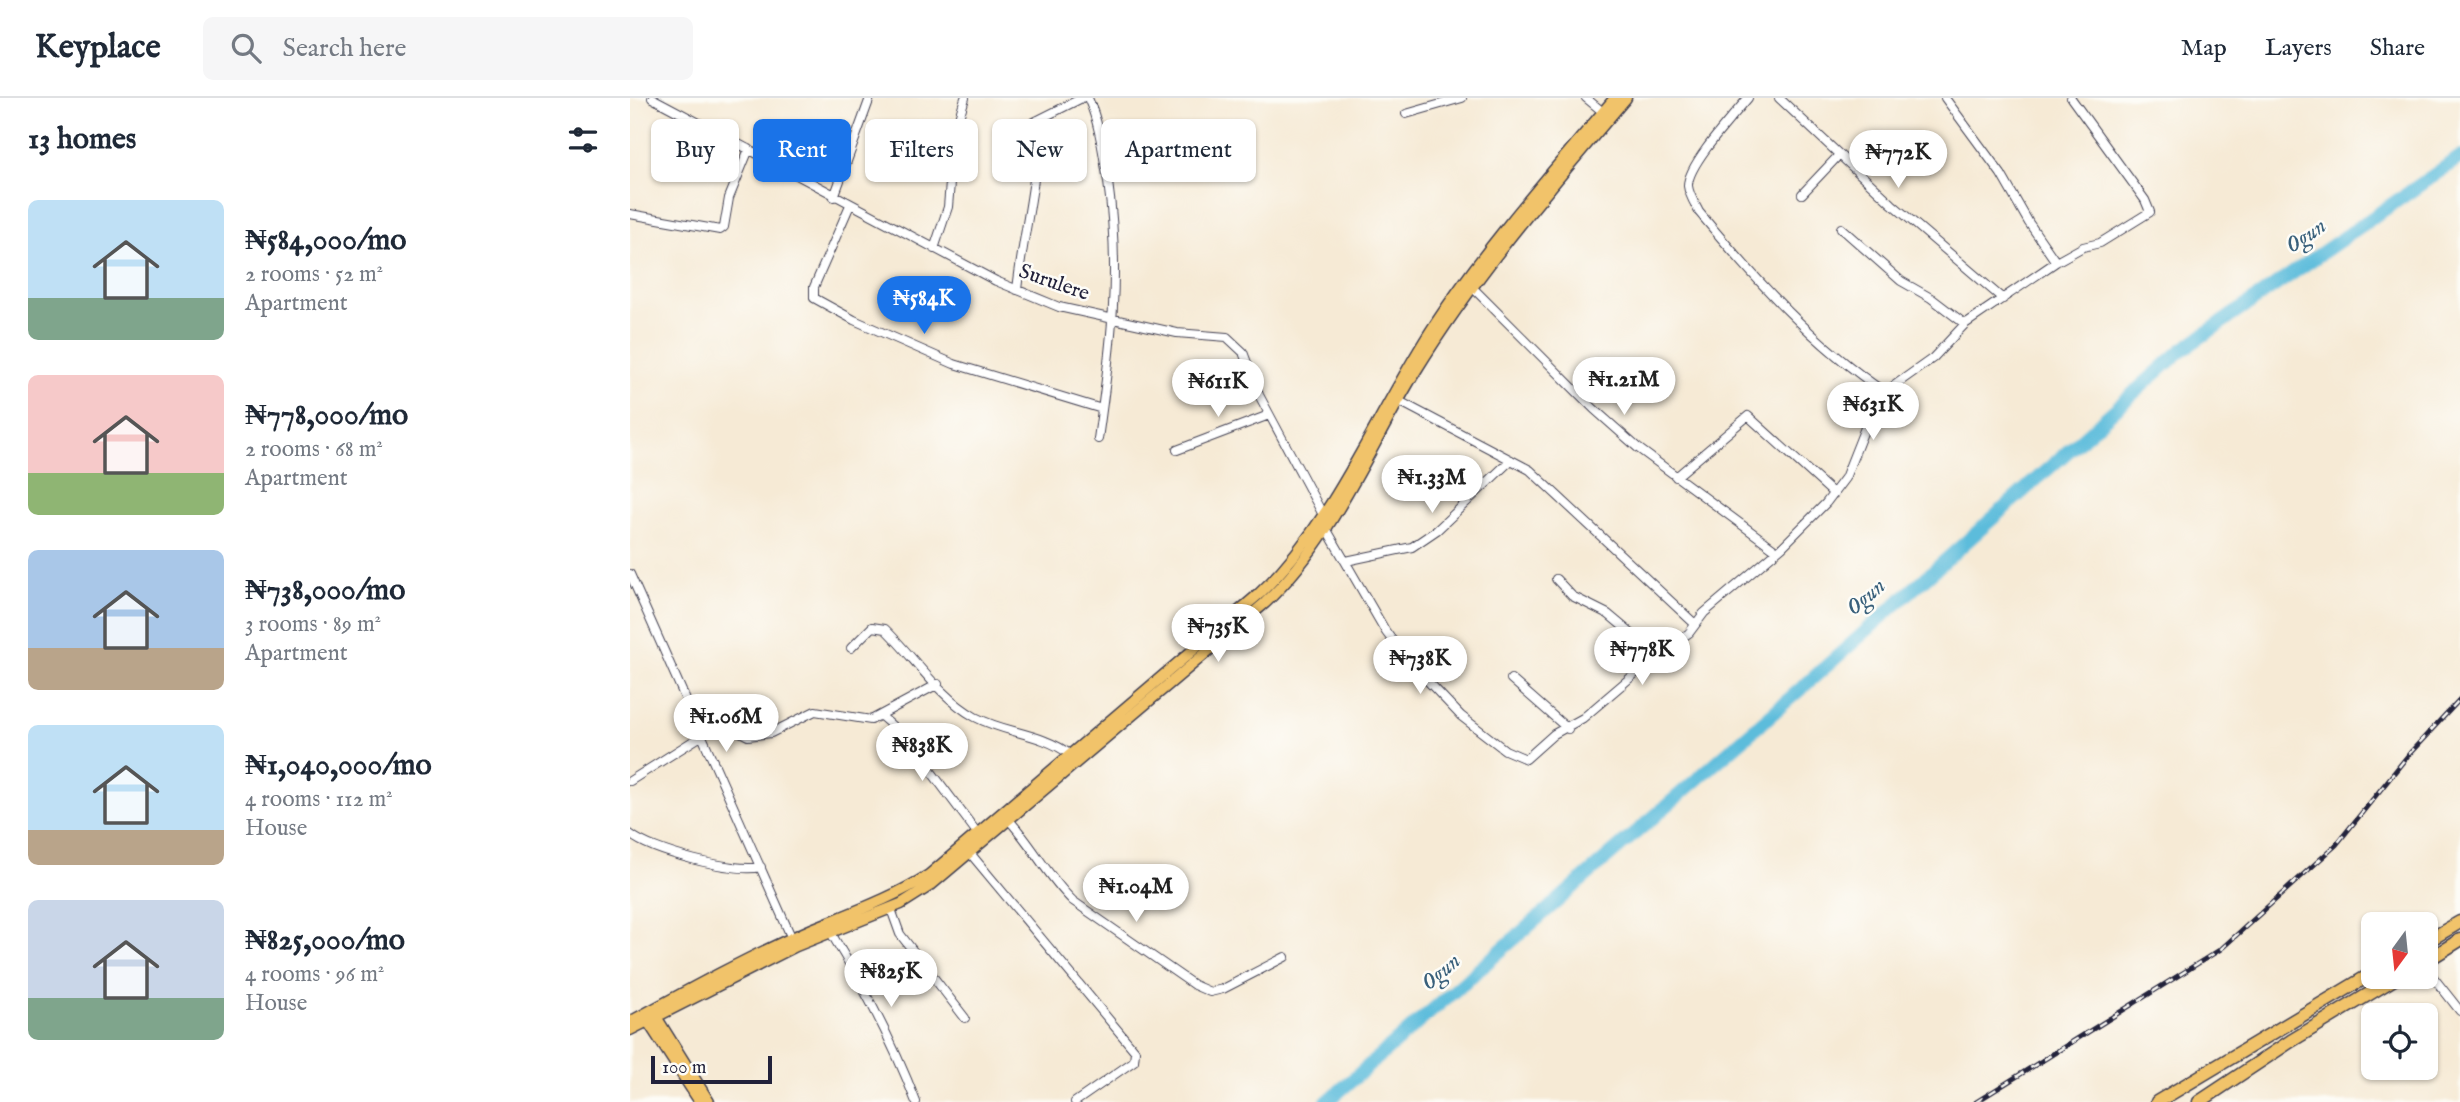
<!DOCTYPE html>
<meta charset="utf-8">
<style>
:root{--surface:#fff;--page:#f6f6f7;--text:#1f2937;--muted:#747a83;--line:#e0e1e3;--accent:#1a73e8}
body{margin:0;font-family:"IM FELL English",serif;background:var(--page);color:var(--text);height:100vh;display:flex;flex-direction:column;font-size:26px;white-space:nowrap}
*{box-sizing:border-box;margin:0}
p{font-size:23px;color:var(--muted)}
.icon{flex:none;width:38px;height:38px;fill:none;stroke:currentColor;stroke-width:2;stroke-linecap:round;stroke-linejoin:round}
.map{position:relative;flex:1;overflow:hidden}
.panel{display:flex;flex-direction:column;background:var(--surface);width:630px}
.panel>*{flex:none}
.guide{position:absolute;left:21px;top:21px;width:665px;height:63px;display:flex;gap:14px}
.needle{width:46px;rotate:195deg}
.buttons{position:absolute;left:1731px;top:814px;display:grid;gap:14px}
.buttons a{display:grid;place-items:center;width:77px;height:77px;border-radius:10px;background:var(--surface);box-shadow:0 2px 5px #0004;font-size:35px}
.scale{position:absolute;left:21px;bottom:18px;width:121px;box-sizing:border-box;padding-left:7px;border:4px solid #22223b;border-top:0;font-size:19px;line-height:24px;white-space:nowrap;color:#22223b;-webkit-text-stroke:5px #fdfcf7;paint-order:stroke}
.price{position:absolute;translate:-50% -60px;padding:0 16px;border-radius:24px;background:#fff;color:#222;font-size:23px;line-height:46px;filter:drop-shadow(0 2px 4px #0008)}
.price::after{content:'';position:absolute;left:50%;top:42px;width:21px;height:16px;margin-left:-10px;background:inherit;clip-path:polygon(0 0,100% 0,50% 100%)}
.price.active{background:var(--accent);color:#fff}
ul{padding:0;list-style:none}
li{display:flex;align-items:center;gap:21px;height:175px;padding:0 28px}
li span{display:grid;place-items:center;flex:none;width:196px;height:140px;border-radius:10px;color:#555}
li>.icon{margin-inline-start:auto}
span .icon{width:84px;height:84px;fill:#fffc;stroke-width:1}
li b{font-size:30px}
h2{display:flex;justify-content:space-between;align-items:center;height:84px;padding:0 28px;font-size:30px}
.pill{padding:0 24px;border-radius:10px;background:var(--surface);box-shadow:0 2px 5px #0004;font-size:24px;line-height:63px}
.pill.active{background:var(--accent);color:#fff}
header{display:flex;align-items:center;gap:42px;box-sizing:border-box;height:98px;padding:0 35px;background:var(--surface);border-bottom:2px solid var(--line)}
header strong{font-size:33px}
nav{display:flex;gap:38px;margin-inline-start:auto;font-size:24px}
.search{width:490px;height:63px;background:var(--page);display:flex;align-items:center;gap:18px;box-sizing:border-box;padding:0 24px;border-radius:10px;color:var(--muted);font-size:26px}
main{display:flex;flex:1;min-height:0}
.map>svg:first-child{display:block}
.lines{fill:none;stroke-linecap:round;stroke-linejoin:round}
.river{stroke:#5cbcdb;stroke-width:14}
.minor-casing{stroke:#424052;stroke-width:10}
.major-casing{stroke:#424052;stroke-width:13}
.highway-casing{stroke:#424052;stroke-width:15}
.minor{stroke:#fff;stroke-width:8}
.major{stroke:#f1c36a;stroke-width:10}
.highway{stroke:#f1c36a;stroke-width:12}
.rail-casing{stroke:#22223b;stroke-width:5}
.rail{stroke:#fdfcf7;stroke-width:2.5;stroke-dasharray:8;stroke-linecap:butt}
.labels{text-anchor:middle;dominant-baseline:central;stroke-width:5;stroke-linejoin:round;paint-order:stroke}
.street-label{font-size:21px;fill:#22223b;stroke:#fdfcf7}
.water-label{font-size:23px;font-style:italic;fill:#39607b;stroke:#fdfcf7}
</style>
<header>
<strong>Keyplace</strong>
<div class="search"><svg class="icon" aria-label="search" viewBox="0 0 24 24"><circle cx="10" cy="10" r="6"/><path d="M15 15l6 6"/></svg>Search here</div>
<nav><a>Map</a><a>Layers</a><a>Share</a></nav>
</header>
<main>
<section class="panel">
<h2>13 homes<svg class="icon" aria-label="filters" viewBox="0 0 24 24"><path d="M4 7h16M4 17h16"/><circle cx="9" cy="7" r="2"/><circle cx="15" cy="17" r="2"/></svg></h2>
<ul>
<li><span style="background:linear-gradient(#bfe0f5 70%,#7fa58c 0)"><svg class="icon" aria-label="home" viewBox="0 0 24 24"><path d="M3 11l9-7 9 7M6 9v11h12V9"/></svg></span><div><b>₦584,000/mo</b><p>2 rooms · 52 m²</p><p>Apartment</p></div></li>
<li><span style="background:linear-gradient(#f6c9c9 70%,#8fb573 0)"><svg class="icon" aria-label="home" viewBox="0 0 24 24"><path d="M3 11l9-7 9 7M6 9v11h12V9"/></svg></span><div><b>₦778,000/mo</b><p>2 rooms · 68 m²</p><p>Apartment</p></div></li>
<li><span style="background:linear-gradient(#a9c7e8 70%,#b9a48a 0)"><svg class="icon" aria-label="home" viewBox="0 0 24 24"><path d="M3 11l9-7 9 7M6 9v11h12V9"/></svg></span><div><b>₦738,000/mo</b><p>3 rooms · 89 m²</p><p>Apartment</p></div></li>
<li><span style="background:linear-gradient(#bfe0f5 75%,#b9a48a 0)"><svg class="icon" aria-label="home" viewBox="0 0 24 24"><path d="M3 11l9-7 9 7M6 9v11h12V9"/></svg></span><div><b>₦1,040,000/mo</b><p>4 rooms · 112 m²</p><p>House</p></div></li>
<li><span style="background:linear-gradient(#c9d6e8 70%,#7fa58c 0)"><svg class="icon" aria-label="home" viewBox="0 0 24 24"><path d="M3 11l9-7 9 7M6 9v11h12V9"/></svg></span><div><b>₦825,000/mo</b><p>4 rooms · 96 m²</p><p>House</p></div></li>
</ul>
</section>
<div class="map">
<svg width="1830" height="1004" viewBox="0 0 1830 1004">
<rect width="100%" height="100%" fill="#fdfcf7"/>
<filter id="ink" filterUnits="userSpaceOnUse"><feTurbulence type="fractalNoise" baseFrequency=".0143" numOctaves="2"/><feDisplacementMap in="SourceGraphic" scale="14" xChannelSelector="R" yChannelSelector="G"/><feConvolveMatrix kernelMatrix="1 2 1 2 8 2 1 2 1" color-interpolation-filters="sRGB"/></filter>
<filter id="wash" filterUnits="userSpaceOnUse"><feTurbulence type="fractalNoise" baseFrequency=".00686" numOctaves="4" result="noise"/><feDisplacementMap in="SourceGraphic" scale="28" xChannelSelector="R" yChannelSelector="G"/><feGaussianBlur stdDeviation="1.57" result="paint"/><feColorMatrix in="noise" values="0 0 0 0 0 0 0 0 0 0 0 0 0 0 0 0 0 1.4 0 .05"/><feComposite in="paint" operator="in"/></filter>
<g filter="url(#wash)">
<rect width="100%" height="100%" fill="#f6ead5"/>
<g class="lines">
<path class="river" d="M697 1004 1174 588 1552 252 1830 59"/>
</g>
</g>
<g filter="url(#ink)">
<g class="lines">
<defs>
<path id="minor" d="M22 0 366 183 429 209 547 235 597 239 613 254 629 297 692 415 697 432 756 534 774 558 831 618 875 652 896 661 924 636 953 620 1027 557 1059 535 1074 515 1152 449 1196 405 1215 380 1238 322 1265 287 1303 260 1335 226 1426 164 1453 149 1470 145 1520 114 1515 102 1441 0
M458 0C470 27 473 55 478 84 491 176 481 250 468 341
M956 0 973 14
M1118 0C1104 17 1057 67 1058 88 1059 97 1065 106 1069 114 1125 181 1183 246 1256 295
M1149 0 1262 106 1373 201
M1315 0 1371 76 1399 125 1426 164
M776 16 832 0
M380 36 452 0
M1172 96 1209 57
M204 99 240 0
M220 107 184 189V200L224 222 324 266 472 311
M0 116 90 132 94 129 99 100 119 51
M1211 130 1271 183 1301 200 1335 226
M304 151 318 109 324 36 335 0
M842 189 964 311 1008 350 1146 452
M387 192C393 135 409 79 408 22
M769 303 900 372 1065 526
M547 352 639 317
M1046 379 1118 318 1204 396
M716 463 782 449 807 432 881 362
M0 476 163 843
M926 481 942 498 978 516 1027 557
M221 550 242 529 255 531C284 559 309 599 345 619 377 636 410 634 441 657
M881 581 938 631
M252 619 276 640 348 736
M64 624 76 620 85 621 118 638 141 635 185 613 241 622 308 586
M0 683 71 638
M379 722C403 748 418 779 443 803L564 887 580 894 593 891 655 859
M0 736C22 754 104 775 131 769
M340 755 505 953 504 963 445 1004
M261 811 270 836 335 920
M201 835C234 889 263 944 286 1004
M1796 870 1830 913"/>
<path id="major" d="M23 914 79 1004
M15 919 70 1004
M0 924C60 891 120 858 182 831 223 814 261 801 299 777L629 496C707 422 747 314 806 225 859 145 923 73 985 0
M0 932 166 848 271 806 301 787 635 505C704 440 737 353 785 274 846 175 921 88 996 0"/>
<path id="highway" d="M1796 844 1830 824
M1796 863 1830 842
M1527 1004 1743 875
M1569 1004 1661 943 1769 878"/>
</defs>
<use href="#minor" class="minor-casing"/>
<use href="#major" class="major-casing"/>
<use href="#highway" class="highway-casing"/>
<use href="#minor" class="minor"/>
<use href="#major" class="major"/>
<use href="#highway" class="highway"/>
<defs>
<path id="rail" d="M1346 1004 1591 851 1706 747 1780 655 1830 601"/>
</defs>
<use href="#rail" class="rail-casing"/>
<use href="#rail" class="rail"/>
</g>
</g>
<g class="labels">
<g class="street-label">
<text transform="translate(424 185) rotate(19)">Surulere</text>
</g>
<g class="water-label">
<text transform="translate(1676 138) rotate(-35)">Ogun</text>
<text transform="translate(1236 499) rotate(-41)">Ogun</text>
<text transform="translate(811 874) rotate(-41)">Ogun</text>
</g>
</g>
</svg>
<div class="buttons">
<a><svg class="needle" viewBox="-14 -14 28 28"><path d="M0-13l5 13h-10z" fill="#e53935"/><path d="M0 13l5-13h-10z" fill="#747a83"/></svg></a>
<a><svg class="icon" aria-label="locate" viewBox="0 0 24 24"><circle cx="12" cy="12" r="6"/><path d="M12 2v4M12 18v4M2 12h4M18 12h4"/></svg></a>
</div>
<div class="scale">100 m</div>
<b class="price" style="left:1268px;top:92px">₦772K</b>
<b class="price active" style="left:294px;top:238px">₦584K</b>
<b class="price" style="left:994px;top:319px">₦1.21M</b>
<b class="price" style="left:588px;top:321px">₦611K</b>
<b class="price" style="left:1243px;top:344px">₦631K</b>
<b class="price" style="left:802px;top:417px">₦1.33M</b>
<b class="price" style="left:588px;top:566px">₦735K</b>
<b class="price" style="left:1012px;top:589px">₦778K</b>
<b class="price" style="left:790px;top:598px">₦738K</b>
<b class="price" style="left:96px;top:656px">₦1.06M</b>
<b class="price" style="left:292px;top:685px">₦838K</b>
<b class="price" style="left:506px;top:826px">₦1.04M</b>
<b class="price" style="left:261px;top:911px">₦825K</b>
<div class="guide">
<a class="pill">Buy</a>
<a class="pill active">Rent</a>
<a class="pill">Filters</a>
<a class="pill">New</a>
<a class="pill">Apartment</a>
</div>
</div>
</main>
